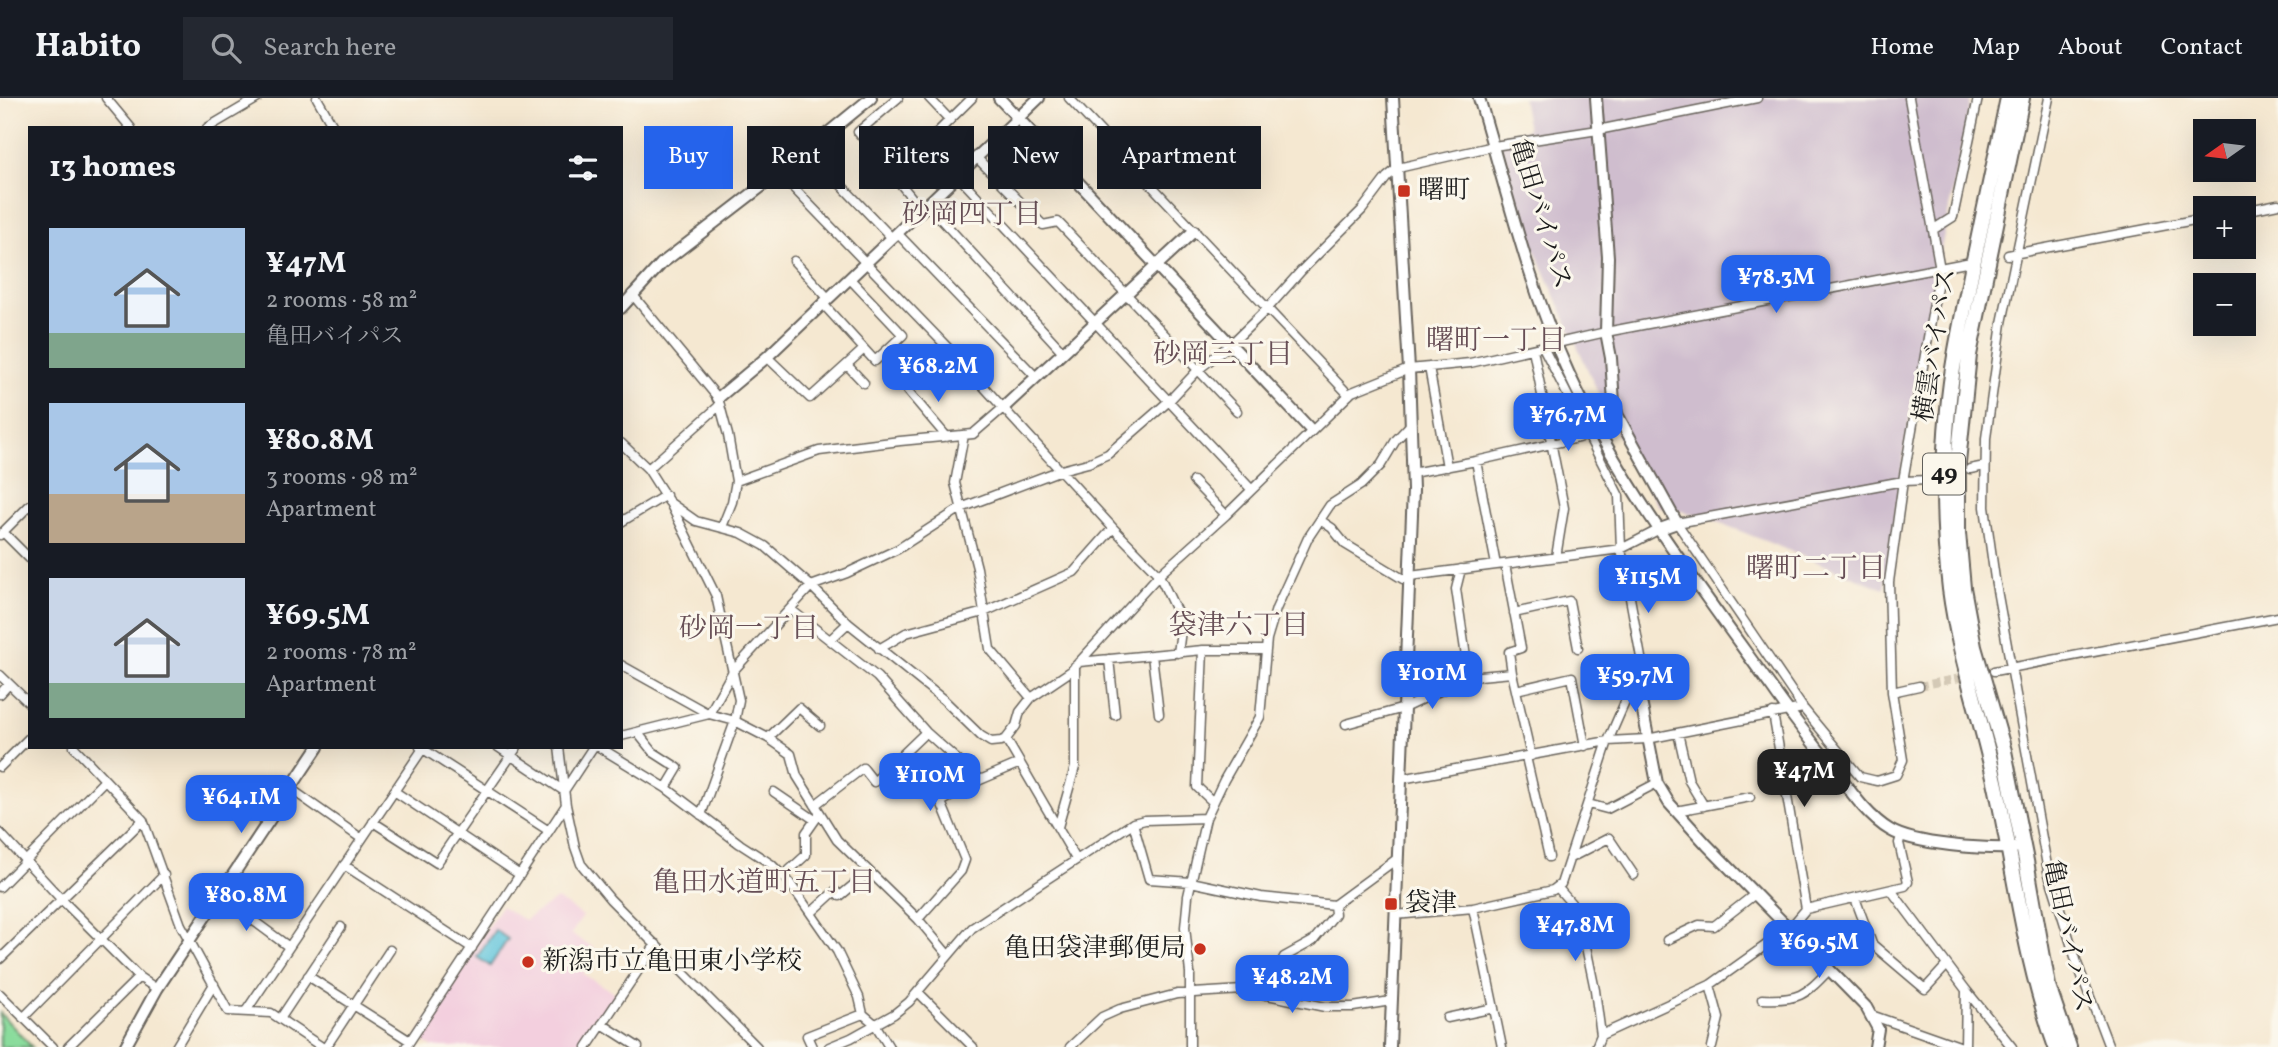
<!DOCTYPE html>
<meta charset="utf-8">
<style>
:root{--surface:#171b24;--page:#242831;--text:#f1f3f6;--muted:#9ea1a6;--line:#363941;--accent:#2563eb}
body{margin:0;font-family:Vollkorn,"Noto Serif JP",serif;background:var(--page);color:var(--text);height:100vh;display:flex;flex-direction:column;font-size:26px;white-space:nowrap}
*{box-sizing:border-box;margin:0}
p{font-size:23px;color:var(--muted)}
.icon{flex:none;width:38px;height:38px;fill:none;stroke:currentColor;stroke-width:2;stroke-linecap:round;stroke-linejoin:round}
.map{position:relative;flex:1;overflow:hidden}
.side{position:absolute;left:28px;top:28px;width:595px;height:623px;display:flex;flex-direction:column;background:var(--surface);border-radius:0px;box-shadow:0 7px 28px #0002}
.side>*{flex:none}
.banner{position:absolute;left:644px;top:28px;width:665px;height:63px;display:flex;gap:14px}
.needle{width:46px;rotate:256deg}
.controls{position:absolute;left:2193px;top:21px;display:grid;gap:14px}
.controls a{display:grid;place-items:center;width:63px;height:63px;border-radius:0px;background:var(--surface);box-shadow:0 7px 28px #0002;font-size:35px}
.price{position:absolute;translate:-50% -60px;padding:0 16px;border-radius:14px;background:var(--accent);color:#fff;font-size:23px;line-height:46px;filter:drop-shadow(0 2px 4px #0008)}
.price::after{content:'';position:absolute;left:50%;top:42px;width:21px;height:16px;margin-left:-10px;background:inherit;clip-path:polygon(0 0,100% 0,50% 100%)}
.price.current{background:#222;color:#fff}
ul{padding:0;list-style:none}
li{display:flex;align-items:center;gap:21px;height:175px;padding:0 21px}
li span{display:grid;place-items:center;flex:none;width:196px;height:140px;border-radius:0px;color:#555}
li>.icon{margin-inline-start:auto}
span .icon{width:84px;height:84px;fill:#fffc;stroke-width:1}
li b{font-size:30px}
h2{display:flex;justify-content:space-between;align-items:center;height:84px;padding:0 21px;font-size:30px}
.chip{padding:0 24px;border-radius:0px;background:var(--surface);box-shadow:0 7px 28px #0002;font-size:24px;line-height:63px}
.chip.current{background:var(--accent);color:#fff}
header{display:flex;align-items:center;gap:42px;box-sizing:border-box;height:98px;padding:0 35px;background:var(--surface);border-bottom:2px solid var(--line)}
header strong{font-size:33px}
nav{display:flex;gap:38px;margin-inline-start:auto;font-size:24px}
.search{width:490px;height:63px;background:var(--page);display:flex;align-items:center;gap:18px;box-sizing:border-box;padding:0 24px;border-radius:0px;color:var(--muted);font-size:26px}
.map>svg:first-child{display:block}
.built{fill:#f3cfde}
.industrial{fill:#cfbdce}
.green{fill:#8adc9c;stroke:#537c5c;stroke-width:2}
.water{fill:#5ec4db;stroke:#3d707c;stroke-width:2}
.lines{fill:none;stroke-linecap:round;stroke-linejoin:round}
.street-tunnel{stroke:#d4c9b6;stroke-width:8;stroke-dasharray:8 4;stroke-linecap:butt}
.street-casing{stroke:#68635b;stroke-width:11}
.secondary-casing{stroke:#68635b;stroke-width:14}
.highway-casing{stroke:#68635b;stroke-width:18}
.street{stroke:#fff;stroke-width:8}
.secondary{stroke:#fff;stroke-width:10}
.highway{stroke:#fff;stroke-width:14}
.poi-dot{fill:#c8321e;stroke:#fbf7ec;stroke-width:2.5}
.labels{text-anchor:middle;dominant-baseline:central;stroke-width:6;stroke-linejoin:round;paint-order:stroke}
.shield{fill:#fbf7ec;stroke:#5f5e5a;stroke-width:2}
.shield-label{font-size:24px;font-weight:bold;fill:#1c1c1c}
.poi-label{font-size:26px;fill:#1c1c1c;stroke:#fbf7ec;text-anchor:start}
.street-label{font-size:26px;fill:#1c1c1c;stroke:#fbf7ec}
.neighbourhood-label{font-size:28px;fill:#674f56;stroke:#fbf7ec}
</style>
<header>
<strong>Habito</strong>
<div class="search"><svg class="icon" aria-label="search" viewBox="0 0 24 24"><circle cx="10" cy="10" r="6"/><path d="M15 15l6 6"/></svg>Search here</div>
<nav><a>Home</a><a>Map</a><a>About</a><a>Contact</a></nav>
</header>
<div class="map">
<svg width="2278" height="949" viewBox="0 0 2278 949">
<rect width="100%" height="100%" fill="#fbf7ec"/>
<filter id="ink" filterUnits="userSpaceOnUse"><feTurbulence type="fractalNoise" baseFrequency=".0143" numOctaves="2"/><feDisplacementMap in="SourceGraphic" scale="14" xChannelSelector="R" yChannelSelector="G"/><feConvolveMatrix kernelMatrix="1 2 1 2 8 2 1 2 1" color-interpolation-filters="sRGB"/></filter>
<filter id="wash" filterUnits="userSpaceOnUse"><feTurbulence type="fractalNoise" baseFrequency=".00686" numOctaves="4" result="noise"/><feDisplacementMap in="SourceGraphic" scale="28" xChannelSelector="R" yChannelSelector="G"/><feGaussianBlur stdDeviation="1.57" result="paint"/><feColorMatrix in="noise" values="0 0 0 0 0 0 0 0 0 0 0 0 0 0 0 0 0 1.4 0 .05"/><feComposite in="paint" operator="in"/></filter>
<g filter="url(#wash)">
<rect width="100%" height="100%" fill="#f5e8d1"/>
<path class="built" d="M557 801 583 818 571 836 596 851 583 876 618 897 582 949H433L417 939 501 808 524 822Z"/>
<path class="industrial" d="M1522 0H1971L1915 282 1884 491 1703 418 1658 408 1612 327 1526 131 1496 38 1528 31Z"/>
<path class="green" d="M0 915 32 949H0Z"/>
<path class="water" d="M495 832 508 841 490 868 477 859Z"/>
</g>
<g filter="url(#ink)">
<g class="lines">
<path class="street-tunnel" d="M1919 588 1970 578"/>
<defs>
<path id="street" d="M106 0 131 30
M317 0 334 30
M898 0 858 34 921 111
M929 0 950 22
M1069 0 1349 297
M1909 0 1940 171 1903 383 1889 484 1892 594 1903 662 1896 677 1877 683 1860 679 1803 610 1677 425 1903 383 1929 382
M2049 0 2002 225 1986 340 1985 409 1995 481 2048 773 2077 865 2109 949
M207 30 258 0
M976 59 1043 127 1058 124 1237 313
M817 62 892 140
M779 75 952 254 1113 430 1159 477 1182 525 1178 555
M957 77 1251 391
M893 78 972 0
M926 105 1063 254
M2244 113 2278 106
M1934 131 1953 119 1978 0
M897 135 1036 279
M2008 157 2205 120
M794 163 828 200
M632 196 718 300 728 337 736 383 732 404 722 429
M823 206 875 263 903 237 850 181
M1533 251 1564 410 1556 459
M767 259 810 300 864 251
M847 267 864 285
M1429 269 1447 369
M928 277 952 254
M908 293 947 339
M964 337 955 385 977 470 990 551 1031 600
M621 345 648 371 669 404 696 423 741 435 765 448 811 488 848 525 944 602 981 638 991 644 1001 643 1006 641 1016 628 1020 614 1031 600 1071 573 1159 477 1226 417 1352 294 1409 271 1470 265 1606 234 1971 164
M1476 363 1496 467
M648 371 720 307
M1970 371 1985 368
M1412 375 1476 363 1587 338
M736 383 819 353 900 343 973 336 1003 310
M1193 383 1226 417
M671 407 716 498 739 602 735 623 701 717
M1320 422 1332 430 1345 446 1403 481 1410 478 1621 451 1660 431
M621 424 666 397
M3 434 30 461
M0 437 30 407
M1505 466 1521 550 1509 554 1512 575 1531 658
M1461 471 1456 491 1469 579
M790 511 877 579 926 634 980 682
M1514 515 1569 503 1578 550
M830 542 848 525
M879 551 906 535 984 514 1074 474 1113 430
M1203 552 1197 689 1213 704
M1152 557 1159 616
M1109 561 1115 617
M1079 564 1203 552H1266
M621 567 709 616 735 623 768 640 791 656 797 678 837 742 918 821 948 857
M1994 573 2278 519
M0 577 30 606
M1516 592 1572 579 1585 648
M1892 594 1919 588
M0 596 9 586
M1773 615 1806 811
M1346 626 1404 610 1469 579 1512 575
M637 634 653 654 678 670 666 690
M1678 635 1689 683 1704 708
M621 638 709 616 733 573 811 488 847 475 898 451 961 410 1061 372 1088 365 1108 356 1169 303 1199 271 1231 246 1268 210 1301 173 1362 112 1387 79 1398 70 1494 48 1598 32 1757 0
M768 640 799 610 820 628
M1006 641 1076 761
M74 649 143 722 181 827 228 913 271 915 322 949
M420 649 549 733
M498 649 564 693 593 649
M559 649 566 707 575 749 581 766 610 801 757 949
M599 649 666 690 740 746 771 766 789 784 837 853 859 899 863 916 875 926 889 949
M1526 659 1549 759
M0 669 30 639
M1401 681 1608 643 1647 641 1803 610
M291 691 362 741
M394 693 520 777
M774 694 815 722
M1588 706 1607 711 1657 685
M815 707 863 670 874 684 926 634
M1676 713 1750 699
M373 724 437 765 517 649
M1133 725 1149 781 1191 784 1261 799 1334 807
M1058 729 1075 669V568
M0 735 62 802 139 879 157 891
M1570 760 1609 740 1634 777
M344 767 472 850
M783 778 806 757V735L820 715
M0 789 105 682
M1557 789 1571 805 1585 844 1595 892 1601 937 1596 949
M1891 792 1966 892 2012 949
M220 798 289 849
M1855 800 1872 846 1925 891 1947 867
M1473 810 1502 949
M811 815 835 793 840 798 869 774
M1395 817 1473 810 1553 792 1561 786 1608 643 1642 565 1621 451 1619 398 1543 249
M918 821 961 773 965 762 941 704 980 682 1020 665
M1667 842 1699 827 1714 828 1755 796
M0 861 143 722
M308 878 410 943
M1710 887 1719 920 1712 949
M918 894 973 949
M0 896 53 949
M1266 897 1284 859 1313 843 1335 816 1334 807 1398 760
M1762 901C1800 903 1805 897 1830 871
M246 913 424 649
M1871 917 1962 949
M23 920 164 777
M1447 920 1494 910
M280 921 341 829
M602 926 638 949
M1601 937 1710 887 1790 830 1806 811 1905 788 1908 784 1899 745 1901 738
M68 949 139 879
M176 949 214 886
M326 949 390 852
M406 949 566 707
M587 949 656 846
M812 949 807 938 863 916
M829 949 851 940 894 916 909 904 972 830 1133 725 1145 722 1206 720
M1070 949 1102 919 1120 911 1177 896 1243 892 1325 909H1353L1391 903
M1190 949V875L1185 829 1188 798 1206 720 1224 682 1260 619 1267 541 1276 511 1308 440 1330 407 1361 387 1381 367 1396 342 1411 326
M1965 949 1966 892"/>
<path id="secondary" d="M999 0 1311 332
M1479 0C1507 93 1528 187 1569 276 1622 389 1699 489 1772 590 1792 619 1814 646 1836 674 1851 694 1868 719 1890 732 1915 747 1984 751 2014 750
M1596 0 1608 159 1606 234 1611 260 1614 305 1618 318 1677 425 1660 431
M621 210 661 166 779 75 871 0
M718 300 767 259 1039 0
M1003 310 1194 133
M1636 578 1657 685 1669 705 1707 747 1866 909 1878 931 1875 949
M125 949 157 891 318 649
M1390 949 1413 392 1409 271 1393 0"/>
<path id="highway" d="M2008 0C1996 57 1984 114 1972 171 1963 217 1952 264 1948 311 1942 371 1943 432 1950 491 1959 561 1984 628 1998 697 2016 782 2026 867 2056 949
M2022 0 1969 257 1958 364V435L1963 490 1974 549 2004 653 2026 763 2048 888 2069 949"/>
</defs>
<use href="#street" class="street-casing"/>
<use href="#secondary" class="secondary-casing"/>
<use href="#highway" class="highway-casing"/>
<use href="#street" class="street"/>
<use href="#secondary" class="secondary"/>
<use href="#highway" class="highway"/>
</g>
</g>
<g class="poi-dot">
<rect x="1397" y="86" width="14" height="14" rx="3.5"/>
<rect x="1384" y="799" width="14" height="14" rx="3.5"/>
<circle cx="1200" cy="851" r="7"/>
<circle cx="528" cy="864" r="7"/>
</g>
<g class="labels">
<rect class="shield" x="1923" y="355.5" width="42" height="41" rx="5"/>
<g class="shield-label">
<text x="1944" y="376">49</text>
</g>
<g class="poi-label">
<text x="1418" y="93">曙町</text>
<text x="1405" y="806">袋津</text>
<text x="1186" y="851" text-anchor="end">亀田袋津郵便局</text>
<text x="542" y="864">新潟市立亀田東小学校</text>
</g>
<g class="street-label">
<text transform="translate(1540 116) rotate(73)">亀田バイパス</text>
<text transform="translate(1936 247) rotate(-81)">横雲バイパス</text>
<text transform="translate(2067 838) rotate(78)">亀田バイパス</text>
</g>
<g class="neighbourhood-label">
<text x="972" y="117">砂岡四丁目</text>
<text x="1496" y="243">曙町一丁目</text>
<text x="1223" y="257">砂岡三丁目</text>
<text x="1816" y="471">曙町二丁目</text>
<text x="1239" y="528">袋津六丁目</text>
<text x="749" y="531">砂岡一丁目</text>
<text x="764" y="785">亀田水道町五丁目</text>
</g>
</g>
</svg>
<div class="controls">
<a><svg class="needle" viewBox="-14 -14 28 28"><path d="M0-13l5 13h-10z" fill="#e53935"/><path d="M0 13l5-13h-10z" fill="#9ea1a6"/></svg></a>
<a>+</a>
<a>−</a>
</div>
<b class="price" style="left:1776px;top:217px">¥78.3M</b>
<b class="price" style="left:938px;top:306px">¥68.2M</b>
<b class="price" style="left:1568px;top:355px">¥76.7M</b>
<b class="price" style="left:1648px;top:517px">¥115M</b>
<b class="price" style="left:1432px;top:613px">¥101M</b>
<b class="price" style="left:1635px;top:616px">¥59.7M</b>
<b class="price current" style="left:1804px;top:711px">¥47M</b>
<b class="price" style="left:930px;top:715px">¥110M</b>
<b class="price" style="left:241px;top:737px">¥64.1M</b>
<b class="price" style="left:246px;top:835px">¥80.8M</b>
<b class="price" style="left:1575px;top:865px">¥47.8M</b>
<b class="price" style="left:1819px;top:882px">¥69.5M</b>
<b class="price" style="left:1292px;top:917px">¥48.2M</b>
<div class="banner">
<a class="chip current">Buy</a>
<a class="chip">Rent</a>
<a class="chip">Filters</a>
<a class="chip">New</a>
<a class="chip">Apartment</a>
</div>
<section class="side">
<h2>13 homes<svg class="icon" aria-label="filters" viewBox="0 0 24 24"><path d="M4 7h16M4 17h16"/><circle cx="9" cy="7" r="2"/><circle cx="15" cy="17" r="2"/></svg></h2>
<ul>
<li><span style="background:linear-gradient(#a9c7e8 75%,#7fa58c 0)"><svg class="icon" aria-label="home" viewBox="0 0 24 24"><path d="M3 11l9-7 9 7M6 9v11h12V9"/></svg></span><div><b>¥47M</b><p>2 rooms · 58 m²</p><p>亀田バイパス</p></div></li>
<li><span style="background:linear-gradient(#a9c7e8 65%,#b9a48a 0)"><svg class="icon" aria-label="home" viewBox="0 0 24 24"><path d="M3 11l9-7 9 7M6 9v11h12V9"/></svg></span><div><b>¥80.8M</b><p>3 rooms · 98 m²</p><p>Apartment</p></div></li>
<li><span style="background:linear-gradient(#c9d6e8 75%,#7fa58c 0)"><svg class="icon" aria-label="home" viewBox="0 0 24 24"><path d="M3 11l9-7 9 7M6 9v11h12V9"/></svg></span><div><b>¥69.5M</b><p>2 rooms · 78 m²</p><p>Apartment</p></div></li>
</ul>
</section>
</div>
